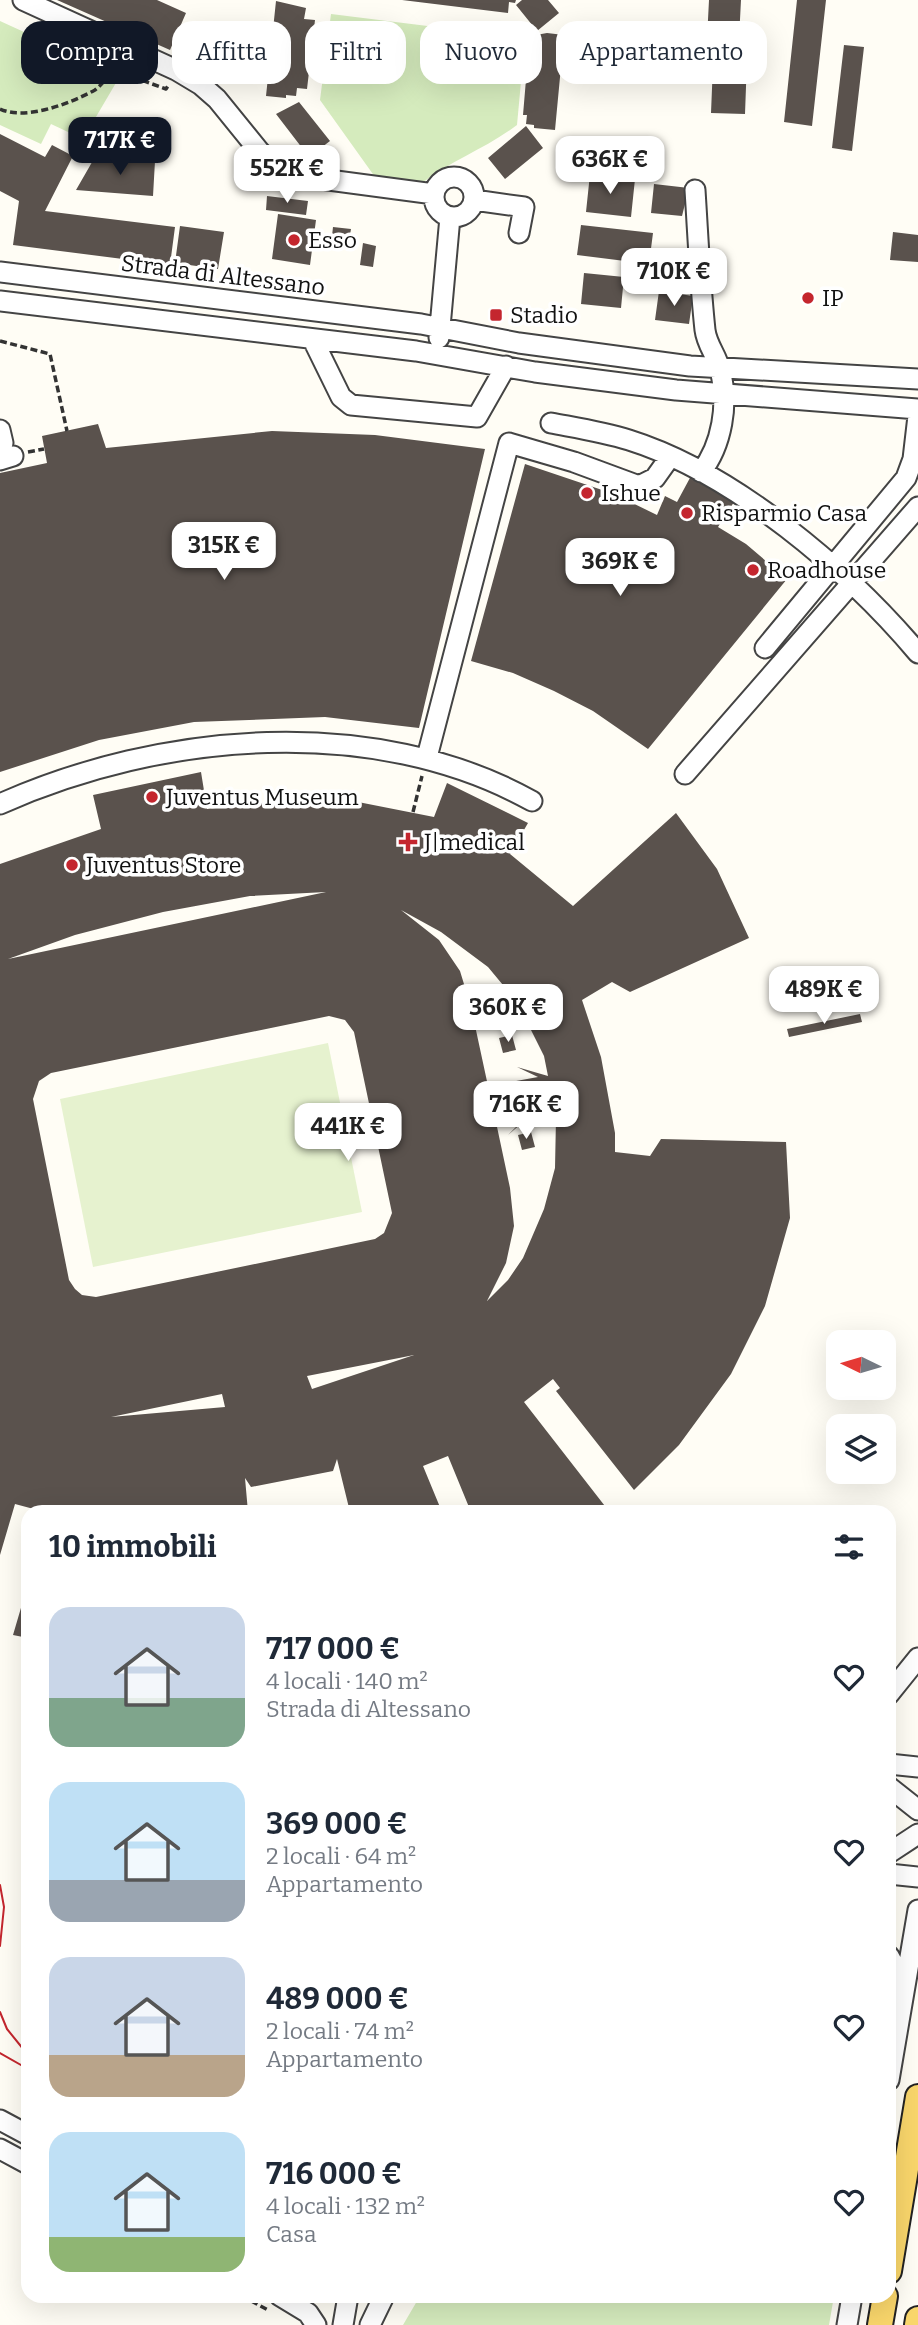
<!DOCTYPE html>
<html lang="it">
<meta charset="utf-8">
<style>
:root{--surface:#fff;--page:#f6f6f7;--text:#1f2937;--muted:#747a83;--accent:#111827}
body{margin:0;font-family:Bitter,serif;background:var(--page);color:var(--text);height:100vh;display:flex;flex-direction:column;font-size:26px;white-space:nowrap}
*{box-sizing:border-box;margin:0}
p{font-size:23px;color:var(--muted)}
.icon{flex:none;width:38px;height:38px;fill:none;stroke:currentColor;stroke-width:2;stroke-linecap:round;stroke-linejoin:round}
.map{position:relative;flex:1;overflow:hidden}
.drawer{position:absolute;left:21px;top:1505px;width:875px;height:798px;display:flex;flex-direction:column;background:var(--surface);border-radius:21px;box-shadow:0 7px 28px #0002}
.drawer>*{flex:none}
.guide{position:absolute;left:21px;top:21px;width:877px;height:63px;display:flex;gap:14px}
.needle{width:46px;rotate:275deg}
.fabs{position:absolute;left:826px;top:1330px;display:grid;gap:14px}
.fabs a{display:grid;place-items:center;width:70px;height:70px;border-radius:14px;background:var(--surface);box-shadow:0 7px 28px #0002;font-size:35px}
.price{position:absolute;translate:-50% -60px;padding:0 16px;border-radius:14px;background:#fff;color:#222;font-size:23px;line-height:46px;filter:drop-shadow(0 2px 4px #0008)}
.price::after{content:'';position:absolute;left:50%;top:42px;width:21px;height:16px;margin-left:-10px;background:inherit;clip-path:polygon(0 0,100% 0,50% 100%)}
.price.on{background:var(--accent);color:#fff}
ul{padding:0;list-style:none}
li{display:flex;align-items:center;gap:21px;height:175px;padding:0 28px}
li span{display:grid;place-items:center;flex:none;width:196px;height:140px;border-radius:21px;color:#555}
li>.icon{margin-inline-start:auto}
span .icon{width:84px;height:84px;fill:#fffc;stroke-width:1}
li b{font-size:30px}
h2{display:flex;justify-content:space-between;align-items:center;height:84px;padding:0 28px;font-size:30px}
.pill{padding:0 24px;border-radius:21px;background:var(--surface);box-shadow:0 7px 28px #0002;font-size:24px;line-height:63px}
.pill.on{background:var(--accent);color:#fff}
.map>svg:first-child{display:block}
.green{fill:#d5ebbd}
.pitch{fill:#e6f2cf}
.building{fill:#5a524d;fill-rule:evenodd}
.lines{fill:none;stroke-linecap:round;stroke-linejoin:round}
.minor-casing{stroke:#444;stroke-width:23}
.major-casing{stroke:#222;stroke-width:28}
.path{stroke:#333;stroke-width:3.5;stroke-dasharray:7 3.5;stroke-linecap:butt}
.minor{stroke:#fff;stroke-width:19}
.major{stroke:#f9d66b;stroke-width:24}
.tram{stroke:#c4262e;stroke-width:2}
.poi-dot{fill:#c4262e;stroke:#fff;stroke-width:2.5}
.labels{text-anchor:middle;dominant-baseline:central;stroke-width:7;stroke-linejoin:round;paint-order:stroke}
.poi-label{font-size:23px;fill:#111;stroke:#fff;text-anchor:start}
.street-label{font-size:23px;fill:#111;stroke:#fff}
</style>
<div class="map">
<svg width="918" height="2325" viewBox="0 0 918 2325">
<rect width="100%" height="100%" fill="#fffdf5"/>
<path class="green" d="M331 14 525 38 517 125C487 148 452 160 422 183L375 177 320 100Z
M0 21 120 76 83 139 51 124 41 144 0 125Z
M420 2296H834L829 2325H403Z"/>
<path class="pitch" d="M328 1043 362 1212 93 1267 60 1099Z"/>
<path class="building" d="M57 0H157L186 13 170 50Z
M402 0H516L515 3 509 2 508 13Z
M522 0H548L559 13 537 31 516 5Z
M709 0H741L738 58 747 59 745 114 711 113 714 39H707Z
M797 0H826L812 126 784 122Z
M276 1 306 8 304 19 315 20 307 89 297 88 296 96 286 95V98L266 96Z
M547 33 564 35 555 130 534 128V125L526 124 527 115H523L529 44 535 45 536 35Z
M844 45 864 47 852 151 832 148Z
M299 102 330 141 309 157 276 114Z
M526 126 543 148 505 179 488 158Z
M0 134 45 157 52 145 73 156 45 211 175 227 170 265 13 245 19 201 0 191Z
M95 157 155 161 153 196 76 190Z
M590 174 635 179 631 217 586 212Z
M654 184 689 188 682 216 651 213Z
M267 196 308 201 306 215 266 210Z
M278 214 316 220 310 265 272 259Z
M581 225 653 233 649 264 577 255Z
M180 226 224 232 218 269 175 263Z
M333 227 351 229 348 247 331 245Z
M893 232 918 235V262L890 260Z
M363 243 376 246 373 267 360 265Z
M584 273 624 277 621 308 581 304Z
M659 291 693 296 689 324 655 320Z
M98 424 106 448 272 431 375 435 485 449 419 728 325 717 194 722 99 740 0 772V473L47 463 42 436Z
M525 464 614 494 657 515 665 496 677 502 691 476 734 502 718 527 746 544 787 579 648 749 593 711 554 691 513 673 471 661Z
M201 772 207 809 278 801H353L434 817 447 783 528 823 510 854 573 906 676 813 717 869 749 938 630 992 612 982 582 1000 601 1057 615 1133V1152L650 1156 661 1139 786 1142 790 1218 765 1306 731 1374 679 1445 634 1490 556 1391 560 1388 553 1379 524 1402 608 1510 606 1512H471L448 1456 423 1466 442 1512H350L337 1459 333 1471 251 1487 245 1478 248 1512H45L15 1504 0 1555V864L101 829 93 795ZM326 892 27 955 8 959 75 935 163 912 250 896ZM401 910 441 932 488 967 512 996 527 1022 544 1056 548 1076 517 1067 538 1077 488 1086 471 1007 460 971 439 940ZM329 1016 345 1020 354 1032 392 1213 384 1233 375 1239 96 1297 82 1295 75 1289 69 1280 33 1099 39 1081 51 1073ZM552 1097 556 1118 555 1168 544 1209 523 1258 508 1280 487 1301 506 1263 514 1226 510 1188 493 1108 545 1098 508 1135ZM414 1355 312 1389 307 1376 399 1358ZM222 1394 225 1407 111 1417Z
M860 1014 862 1022 789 1037 787 1029Z
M512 1035 516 1050 503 1053 499 1038Z
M531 1132 535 1147 522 1150 518 1135Z
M28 1584V1638L13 1635Z"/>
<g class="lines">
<defs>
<path id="minor" d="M23 0 176 70 201 85 217 99 260 152 276 167 306 177 434 194
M434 197a20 20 0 1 1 40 0a20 20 0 1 1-40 0Z
M695 190C698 236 700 283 705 330 707 346 717 355 720 370 729 404 722 445 701 472
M474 200 524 207 519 233
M0 272 421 324 519 343 690 366 918 379
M0 301 416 351 535 372 676 390 918 409
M439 338 450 217
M313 340 341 397 351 405 477 417 506 366
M551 423C577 428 603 432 629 440 734 473 848 570 918 653
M0 430 3 443
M0 460 13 456
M765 648 906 478 913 459 918 416
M427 757 509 443 574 462 639 486 655 478 670 457
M685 774 918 507
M0 804C161 732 374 713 532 801
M889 1694 918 1658
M889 1764 918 1767
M889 1787 918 1810
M889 1853 918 1834
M889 1874 918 1877
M889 1956 896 1969 899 1992
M889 2080 918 1910
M0 2120 28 2135
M0 2149 28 2164
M280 2296 308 2313 316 2325
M343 2325 348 2296
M370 2325 384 2296
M847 2325 852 2296"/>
<path id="major" d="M889 2271 918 2097
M880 2325 885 2296
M917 2325 918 2319"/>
</defs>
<use href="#minor" class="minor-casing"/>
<use href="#major" class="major-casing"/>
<path class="path" d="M0 109C26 121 71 103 95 90 102 85 108 76 114 70L166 89 168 86
M0 341 50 354 67 431
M28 452 44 449
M413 812 422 776
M242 2296 268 2310"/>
<use href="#minor" class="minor"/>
<use href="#major" class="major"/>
<path class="tram" d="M0 1885 4 1907 0 1946
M0 2012 7 2029 28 2055
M0 2053 28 2069"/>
</g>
<g class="poi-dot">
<circle cx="294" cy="240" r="7"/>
<circle cx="808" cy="298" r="7"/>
<rect x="489" y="308" width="14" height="14" rx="3.5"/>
<circle cx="587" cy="493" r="7"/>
<circle cx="687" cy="513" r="7"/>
<circle cx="753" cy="570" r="7"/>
<circle cx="152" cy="797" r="7"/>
<path d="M404.5 831.5h7v7h7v7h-7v7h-7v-7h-7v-7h7z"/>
<circle cx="72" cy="865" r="7"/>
</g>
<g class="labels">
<g class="poi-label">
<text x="308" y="240">Esso</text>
<text x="822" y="298">IP</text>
<text x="510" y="315">Stadio</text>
<text x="601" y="493">Ishue</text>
<text x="701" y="513">Risparmio Casa</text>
<text x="767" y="570">Roadhouse</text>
<text x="166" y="797">Juventus Museum</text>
<text x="424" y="842">J|medical</text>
<text x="86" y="865">Juventus Store</text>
</g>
<g class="street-label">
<text transform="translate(223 275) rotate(7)">Strada di Altessano</text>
</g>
</g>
</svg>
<div class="fabs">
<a><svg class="needle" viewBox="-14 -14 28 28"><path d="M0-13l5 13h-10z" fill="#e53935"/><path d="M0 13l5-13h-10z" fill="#747a83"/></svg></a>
<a><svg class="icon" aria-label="layers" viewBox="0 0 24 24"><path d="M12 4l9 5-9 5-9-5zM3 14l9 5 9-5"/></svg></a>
</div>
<b class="price on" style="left:120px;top:177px">717K €</b>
<b class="price" style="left:610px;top:196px">636K €</b>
<b class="price" style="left:287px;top:205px">552K €</b>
<b class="price" style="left:674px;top:308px">710K €</b>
<b class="price" style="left:224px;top:582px">315K €</b>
<b class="price" style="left:620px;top:598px">369K €</b>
<b class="price" style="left:824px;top:1026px">489K €</b>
<b class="price" style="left:508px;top:1044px">360K €</b>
<b class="price" style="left:526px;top:1141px">716K €</b>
<b class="price" style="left:348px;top:1163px">441K €</b>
<div class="guide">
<a class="pill on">Compra</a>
<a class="pill">Affitta</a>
<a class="pill">Filtri</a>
<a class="pill">Nuovo</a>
<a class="pill">Appartamento</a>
</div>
<section class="drawer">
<h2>10 immobili<svg class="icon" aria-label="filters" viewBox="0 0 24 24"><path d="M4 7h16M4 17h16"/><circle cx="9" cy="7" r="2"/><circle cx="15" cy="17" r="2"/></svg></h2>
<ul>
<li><span style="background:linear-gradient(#c9d6e8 65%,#7fa58c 0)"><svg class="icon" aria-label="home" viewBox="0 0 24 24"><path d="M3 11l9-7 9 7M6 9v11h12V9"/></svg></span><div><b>717 000 €</b><p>4 locali · 140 m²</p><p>Strada di Altessano</p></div><svg class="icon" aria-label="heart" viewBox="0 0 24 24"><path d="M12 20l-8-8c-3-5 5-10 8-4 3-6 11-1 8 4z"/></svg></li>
<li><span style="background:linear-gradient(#bfe0f5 70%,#9aa5b1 0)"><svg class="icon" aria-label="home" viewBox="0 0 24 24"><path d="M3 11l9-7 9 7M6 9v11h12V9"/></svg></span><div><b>369 000 €</b><p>2 locali · 64 m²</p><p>Appartamento</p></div><svg class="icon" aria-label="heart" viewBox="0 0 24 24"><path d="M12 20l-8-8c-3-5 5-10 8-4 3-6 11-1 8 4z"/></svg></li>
<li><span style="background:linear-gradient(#c9d6e8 70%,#b9a48a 0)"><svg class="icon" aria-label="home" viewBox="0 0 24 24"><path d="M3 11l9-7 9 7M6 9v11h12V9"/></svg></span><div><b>489 000 €</b><p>2 locali · 74 m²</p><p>Appartamento</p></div><svg class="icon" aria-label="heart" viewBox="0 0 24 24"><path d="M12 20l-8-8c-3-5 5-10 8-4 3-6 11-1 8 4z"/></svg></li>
<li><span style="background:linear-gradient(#bfe0f5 75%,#8fb573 0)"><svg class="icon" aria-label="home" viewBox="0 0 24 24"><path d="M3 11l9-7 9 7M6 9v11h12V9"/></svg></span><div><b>716 000 €</b><p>4 locali · 132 m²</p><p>Casa</p></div><svg class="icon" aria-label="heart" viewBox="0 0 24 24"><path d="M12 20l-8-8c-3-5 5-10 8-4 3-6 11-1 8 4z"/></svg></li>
</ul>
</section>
</div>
